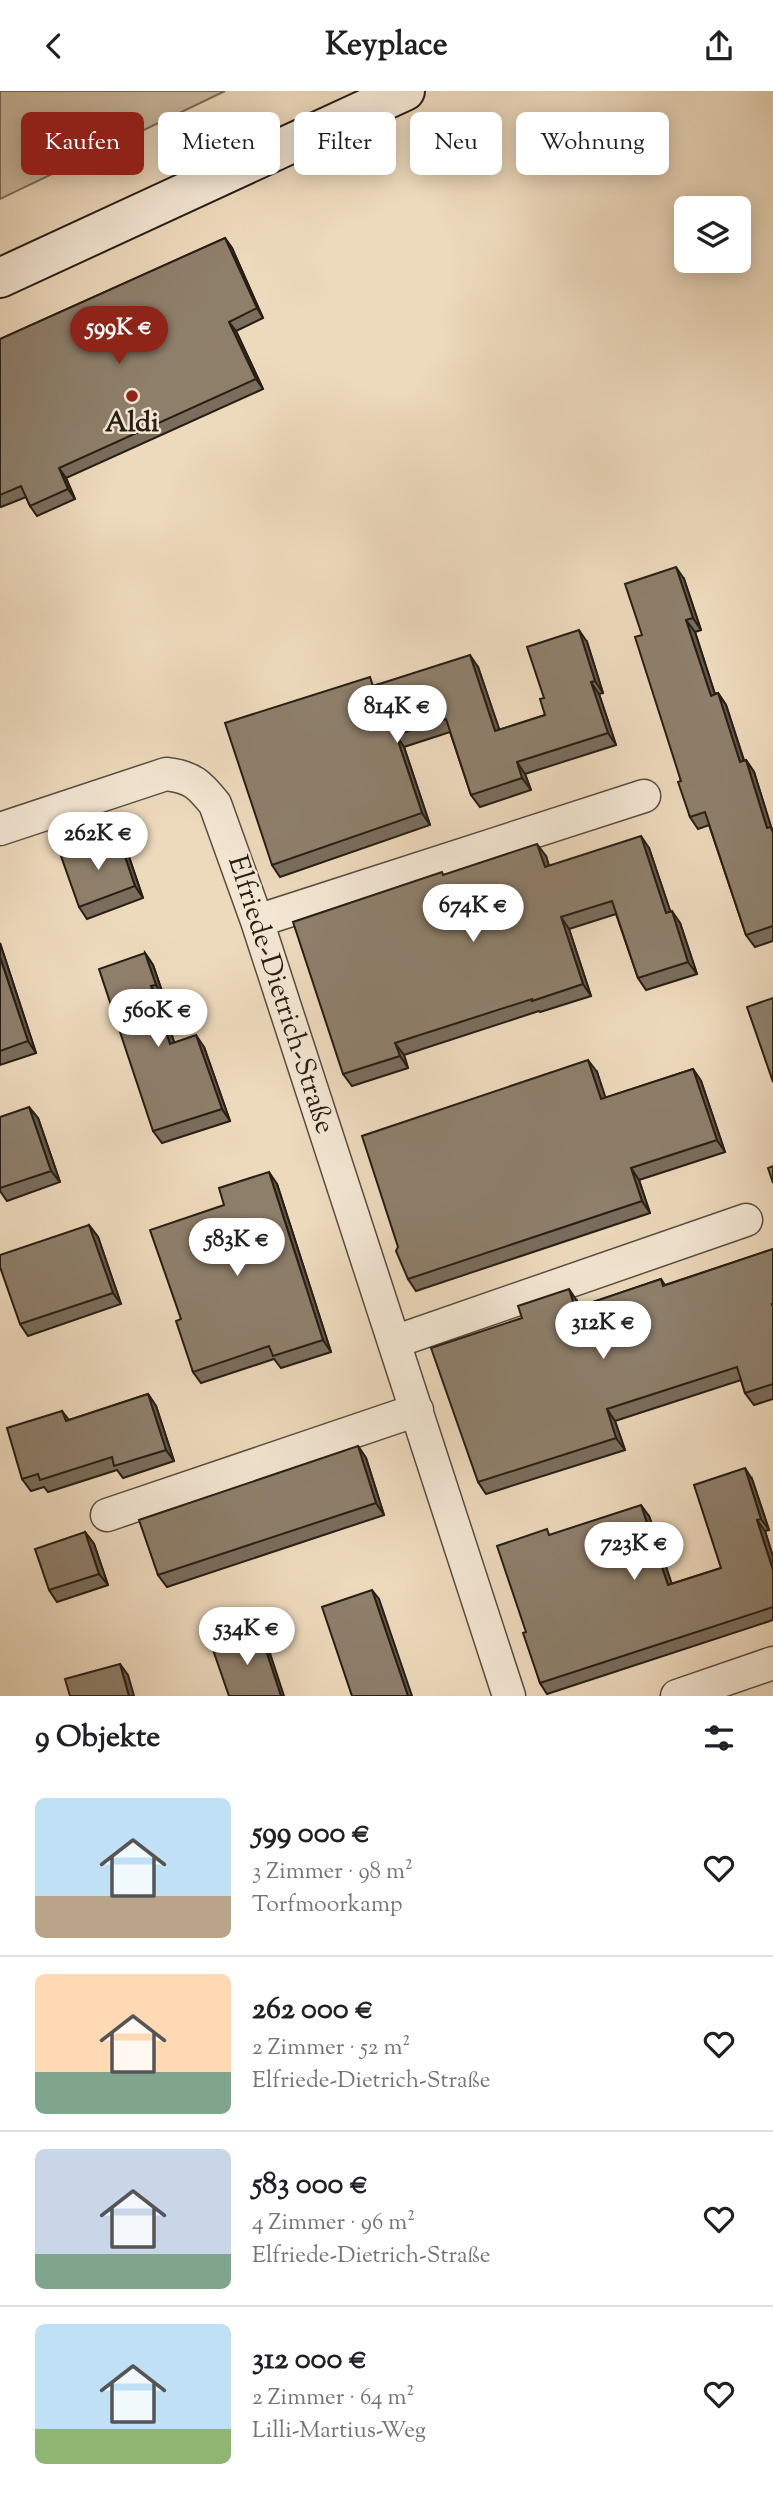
<!DOCTYPE html>
<html lang="de">
<meta charset="utf-8">
<style>
:root{--surface:#fff;--page:#f2f2f2;--text:#202124;--muted:#757577;--line:#e0e0e0;--accent:#8f2418}
body{margin:0;font-family:"Sorts Mill Goudy",serif;background:var(--page);color:var(--text);height:100vh;display:flex;flex-direction:column;font-size:26px;white-space:nowrap}
*{box-sizing:border-box;margin:0}
p{font-size:23px;color:var(--muted)}
.icon{flex:none;width:38px;height:38px;fill:none;stroke:currentColor;stroke-width:2;stroke-linecap:round;stroke-linejoin:round}
.map{position:relative;height:1605px;overflow:hidden}
.details{display:flex;flex-direction:column;background:var(--surface);flex:1}
.details>*{flex:none}
.top-card{position:absolute;left:21px;top:21px;width:732px;height:63px;display:flex;gap:14px}
.buttons{position:absolute;left:674px;top:105px;display:grid;gap:14px}
.buttons a{display:grid;place-items:center;width:77px;height:77px;border-radius:10px;background:var(--surface);box-shadow:0 4px 18px #0003;font-size:35px}
.price{position:absolute;translate:-50% -60px;padding:0 16px;border-radius:24px;background:#fff;color:#222;font-size:23px;line-height:46px;filter:drop-shadow(0 2px 4px #0008)}
.price::after{content:'';position:absolute;left:50%;top:42px;width:21px;height:16px;margin-left:-10px;background:inherit;clip-path:polygon(0 0,100% 0,50% 100%)}
.price.on{background:var(--accent);color:#fff}
ul{padding:0;list-style:none}
li{display:flex;align-items:center;gap:21px;height:175px;padding:0 35px}
li+li{border-top:2px solid var(--line)}
li span{display:grid;place-items:center;flex:none;width:196px;height:140px;border-radius:10px;color:#555}
li>.icon{margin-inline-start:auto}
span .icon{width:84px;height:84px;fill:#fffc;stroke-width:1}
li b{font-size:30px}
h2{display:flex;justify-content:space-between;align-items:center;height:84px;padding:0 35px;font-size:30px}
.tag{padding:0 24px;border-radius:10px;background:var(--surface);box-shadow:0 4px 18px #0003;font-size:24px;line-height:63px}
.tag.on{background:var(--accent);color:#fff}
header{display:flex;justify-content:space-between;align-items:center;height:91px;padding:0 35px;background:var(--surface);font-size:32px;font-weight:800}
.map>svg:first-child{display:block}
.green{fill:#cbb99f;stroke:#796c5a;stroke-width:2}
.lines{fill:none;stroke-linecap:round;stroke-linejoin:round}
.street-casing{stroke:#584d3e;stroke-width:35}
.secondary-casing{stroke:#271e14;stroke-width:42}
.street{stroke:#f3e6d3;stroke-width:32}
.secondary{stroke:#f3e6d3;stroke-width:38}
.wall{fill:#7a6d5c;stroke:#271e14;stroke-width:2}
.shaded-wall{fill:#63594b;stroke:#271e14;stroke-width:2}
.building{fill:#8e7f6b;stroke:#271e14;stroke-width:2}
.poi-dot{fill:#8f2418;stroke:#f3e6d3;stroke-width:2.5}
.labels{text-anchor:middle;dominant-baseline:central;stroke-width:5;stroke-linejoin:round;paint-order:stroke}
.poi-label{font-size:28px;font-weight:bold;fill:#271e14;stroke:#f3e6d3}
.street-label{font-size:28px;fill:#271e14;stroke:#f3e6d3}
</style>
<header><svg class="icon" aria-label="back" viewBox="0 0 24 24"><path d="M15 5l-7 7 7 7"/></svg>Keyplace<svg class="icon" aria-label="share" viewBox="0 0 24 24"><path d="M12 15V3M7 8l5-5 5 5M5 13v7h14v-7"/></svg></header>
<div class="map">
<svg width="773" height="1605" viewBox="0 0 773 1605">
<rect width="100%" height="100%" fill="#edd9bc"/>
<filter id="stains"><feTurbulence type="fractalNoise" baseFrequency=".00286" numOctaves="4"/><feColorMatrix values="0 0 0 0 .2 0 0 0 0 .09 0 0 0 0 .02 0 0 0 .5 -.17"/></filter>
<radialGradient id="worn" r=".72"><stop offset=".6" stop-color="#630" stop-opacity="0"/><stop offset="1" stop-color="#630" stop-opacity=".3"/></radialGradient>
<path class="green" d="M0 0H225L0 108Z"/>
<g class="lines">
<defs>
<path id="street" d="M0 738 166 683C192 686 199 693 215 713L257 830 509 1605
M257 830 644 705
M394 1251 746 1129
M107 1424 417 1319
M677 1605 773 1572"/>
<path id="secondary" d="M0 187 405 0"/>
</defs>
<use href="#street" class="street-casing"/>
<use href="#secondary" class="secondary-casing"/>
<use href="#street" class="street"/>
<use href="#secondary" class="secondary"/>
</g>
<path class="wall" d="M225 147 232 157 263 227 236 240 263 298 66 387 75 408 37 425 30 415 26 406 1 416 0 415V248Z
M684 488 701 539 695 541 715 603 718 602 726 614 744 669H746L754 681 771 736 773 739V850L755 856 746 844 709 734 698 738 690 726 681 690 642 544Z
M587 551 603 602 599 603 616 654 525 683 531 699 480 716 471 704 450 641 404 656 430 734 280 786 272 774 376 594 478 576 499 639 545 624 544 607Z
M119 748 127 760 143 807 87 828 79 816 108 749 110 751Z
M649 757 670 820 680 832 697 883 646 899 638 887 616 823 569 838 591 905 540 921 539 920 404 964 408 977 352 995 343 983 444 784 546 765 549 775Z
M0 852 36 962 0 974Z
M145 862 153 874 164 906 159 907 174 951 204 956 230 1030 162 1052 153 1040Z
M693 978 701 990 725 1061 639 1089 650 1122 416 1200 408 1188 597 981 605 1007Z
M0 1026 38 1027 60 1091 7 1110 0 1100Z
M277 1093 331 1261 281 1277 274 1268 201 1292 193 1281 181 1228 224 1114Z
M89 1134 98 1146 121 1213 28 1245 20 1233Z
M773 1158V1308L754 1314 745 1302 741 1289 615 1330 625 1359 486 1403 478 1391 577 1210 579 1216 661 1188 665 1194Z
M148 1303 156 1315 174 1370 123 1387 117 1379 48 1401 44 1396 31 1400 22 1388 62 1320 69 1329Z
M358 1355 366 1367 384 1424 167 1496 158 1484Z
M752 1388 769 1439 765 1440 773 1466V1529L547 1603 540 1592 526 1541 550 1444 649 1425 671 1493 721 1477Z
M85 1441 94 1453 108 1494 57 1511 49 1499Z"/>
<path class="shaded-wall" d="M225 147 232 157 263 227 257 217Z
M229 231 236 240 263 298 256 288Z
M59 377 66 387 75 408 68 398Z
M676 476 684 488 701 539 693 527Z
M686 529 695 541 719 616 711 605Z
M579 539 587 551 603 602 595 590Z
M470 564 478 576 504 652 495 640Z
M591 591 599 603 616 654 608 642Z
M718 602 726 614 748 683 740 671Z
M396 644 404 656 430 734 422 722Z
M746 669 754 681 773 742 767 737Z
M517 671 525 683 531 699 522 687Z
M641 745 649 757 675 834 666 822Z
M119 748 127 760 143 807 135 795Z
M537 753 546 765 553 788 545 776Z
M672 820 680 832 697 883 688 871Z
M561 826 569 838 591 905 583 893Z
M0 852 36 962 28 950 0 866Z
M145 862 153 874 164 906 156 894Z
M151 895 159 907 179 965 170 953Z
M196 944 204 956 230 1030 222 1018Z
M395 952 404 964 408 977 400 965Z
M588 969 597 981 610 1020 601 1008Z
M693 978 701 990 725 1061 717 1049Z
M29 1016 38 1027 60 1091 51 1080Z
M631 1077 639 1089 650 1122 642 1110Z
M269 1081 277 1093 331 1261 323 1249Z
M89 1134 98 1146 121 1213 113 1202Z
M569 1198 577 1210 583 1229 575 1217Z
M148 1303 156 1315 174 1370 166 1359Z
M607 1318 615 1330 625 1359 616 1347Z
M358 1355 366 1367 384 1424 376 1412Z
M745 1377 752 1388 769 1439 761 1428Z
M641 1414 649 1425 676 1505 668 1494Z
M757 1429 765 1440 773 1466V1479Z
M85 1441 94 1453 108 1494 99 1483Z
M372 1499 379 1508 412 1605H408Z
M260 1541 266 1550 284 1605H281Z
M120 1573 128 1584 134 1605H129Z"/>
<path class="building" d="M225 147 257 217 229 231 256 288 59 377 68 398 30 415 21 395 0 404V248Z
M676 476 693 527 686 529 711 605 718 602 740 671 746 669 767 737 771 736 773 742V835L746 844 705 721 690 726 678 691 681 690 635 546 642 544 625 493Z
M579 539 595 590 591 591 608 642 517 671 522 687 471 704 446 628 396 644 422 722 272 774 225 632 370 586 373 595 470 564 495 640 545 624 540 608 544 607 527 556Z
M641 745 666 822 672 820 688 871 638 887 612 810 561 826 583 893 532 910V908L395 952 400 965 343 983 293 831 442 781 443 784 537 753 545 776Z
M119 748 135 795 79 816 61 765 108 749 109 752Z
M145 862 156 894 151 895 170 953 196 944 222 1018 153 1040 99 878Z
M0 866 28 950 0 960Z
M773 907V991L747 916Z
M588 969 601 1008 693 978 717 1049 631 1077 642 1110 408 1188 396 1160 398 1156 362 1045Z
M29 1016 51 1080 0 1097V1026Z
M773 1075V1092L768 1077Z
M269 1081 323 1249 273 1265 269 1255 193 1281 176 1230 181 1228 150 1139 224 1114 219 1097Z
M89 1134 113 1202 20 1233 0 1176V1164Z
M773 1158V1213H772L773 1216V1293L745 1302 737 1276 607 1318 616 1347 478 1391 431 1257 522 1227 518 1215 569 1198 575 1217 661 1188 663 1195Z
M148 1303 166 1359 114 1375 112 1366 40 1389 38 1383 22 1388 7 1337 62 1320 66 1330Z
M358 1355 376 1412 158 1484 139 1429Z
M745 1377 761 1428 757 1429 773 1479V1516L540 1592 523 1542 526 1541 497 1455 547 1438 549 1444 641 1414 668 1494 721 1477 694 1394Z
M85 1441 99 1483 49 1499 35 1458Z
M372 1499 408 1605H352L322 1516Z
M260 1541 281 1605H229L212 1556Z
M120 1573 129 1605H70L65 1588Z"/>
<circle class="poi-dot" cx="132" cy="305" r="7"/>
<g class="labels">
<g class="poi-label">
<text x="132" y="333">Aldi</text>
</g>
<g class="street-label">
<text transform="translate(280 904) rotate(72)">Elfriede-Dietrich-Straße</text>
</g>
</g>
<rect width="100%" height="100%" filter="url(#stains)"/>
<rect width="100%" height="100%" fill="url(#worn)"/>
</svg>
<div class="buttons">
<a><svg class="icon" aria-label="layers" viewBox="0 0 24 24"><path d="M12 4l9 5-9 5-9-5zM3 14l9 5 9-5"/></svg></a>
</div>
<b class="price on" style="left:119px;top:275px">599K €</b>
<b class="price" style="left:397px;top:654px">814K €</b>
<b class="price" style="left:98px;top:781px">262K €</b>
<b class="price" style="left:473px;top:853px">674K €</b>
<b class="price" style="left:158px;top:958px">560K €</b>
<b class="price" style="left:237px;top:1187px">583K €</b>
<b class="price" style="left:603px;top:1270px">312K €</b>
<b class="price" style="left:634px;top:1491px">723K €</b>
<b class="price" style="left:247px;top:1576px">534K €</b>
<div class="top-card">
<a class="tag on">Kaufen</a>
<a class="tag">Mieten</a>
<a class="tag">Filter</a>
<a class="tag">Neu</a>
<a class="tag">Wohnung</a>
</div>
</div>
<section class="details">
<h2>9 Objekte<svg class="icon" aria-label="filters" viewBox="0 0 24 24"><path d="M4 7h16M4 17h16"/><circle cx="9" cy="7" r="2"/><circle cx="15" cy="17" r="2"/></svg></h2>
<ul>
<li><span style="background:linear-gradient(#bfe0f5 70%,#b9a48a 0)"><svg class="icon" aria-label="home" viewBox="0 0 24 24"><path d="M3 11l9-7 9 7M6 9v11h12V9"/></svg></span><div><b>599 000 €</b><p>3 Zimmer · 98 m²</p><p>Torfmoorkamp</p></div><svg class="icon" aria-label="heart" viewBox="0 0 24 24"><path d="M12 20l-8-8c-3-5 5-10 8-4 3-6 11-1 8 4z"/></svg></li>
<li><span style="background:linear-gradient(#ffd9b3 70%,#7fa58c 0)"><svg class="icon" aria-label="home" viewBox="0 0 24 24"><path d="M3 11l9-7 9 7M6 9v11h12V9"/></svg></span><div><b>262 000 €</b><p>2 Zimmer · 52 m²</p><p>Elfriede-Dietrich-Straße</p></div><svg class="icon" aria-label="heart" viewBox="0 0 24 24"><path d="M12 20l-8-8c-3-5 5-10 8-4 3-6 11-1 8 4z"/></svg></li>
<li><span style="background:linear-gradient(#c9d6e8 75%,#7fa58c 0)"><svg class="icon" aria-label="home" viewBox="0 0 24 24"><path d="M3 11l9-7 9 7M6 9v11h12V9"/></svg></span><div><b>583 000 €</b><p>4 Zimmer · 96 m²</p><p>Elfriede-Dietrich-Straße</p></div><svg class="icon" aria-label="heart" viewBox="0 0 24 24"><path d="M12 20l-8-8c-3-5 5-10 8-4 3-6 11-1 8 4z"/></svg></li>
<li><span style="background:linear-gradient(#bfe0f5 75%,#8fb573 0)"><svg class="icon" aria-label="home" viewBox="0 0 24 24"><path d="M3 11l9-7 9 7M6 9v11h12V9"/></svg></span><div><b>312 000 €</b><p>2 Zimmer · 64 m²</p><p>Lilli-Martius-Weg</p></div><svg class="icon" aria-label="heart" viewBox="0 0 24 24"><path d="M12 20l-8-8c-3-5 5-10 8-4 3-6 11-1 8 4z"/></svg></li>
</ul>
</section>
